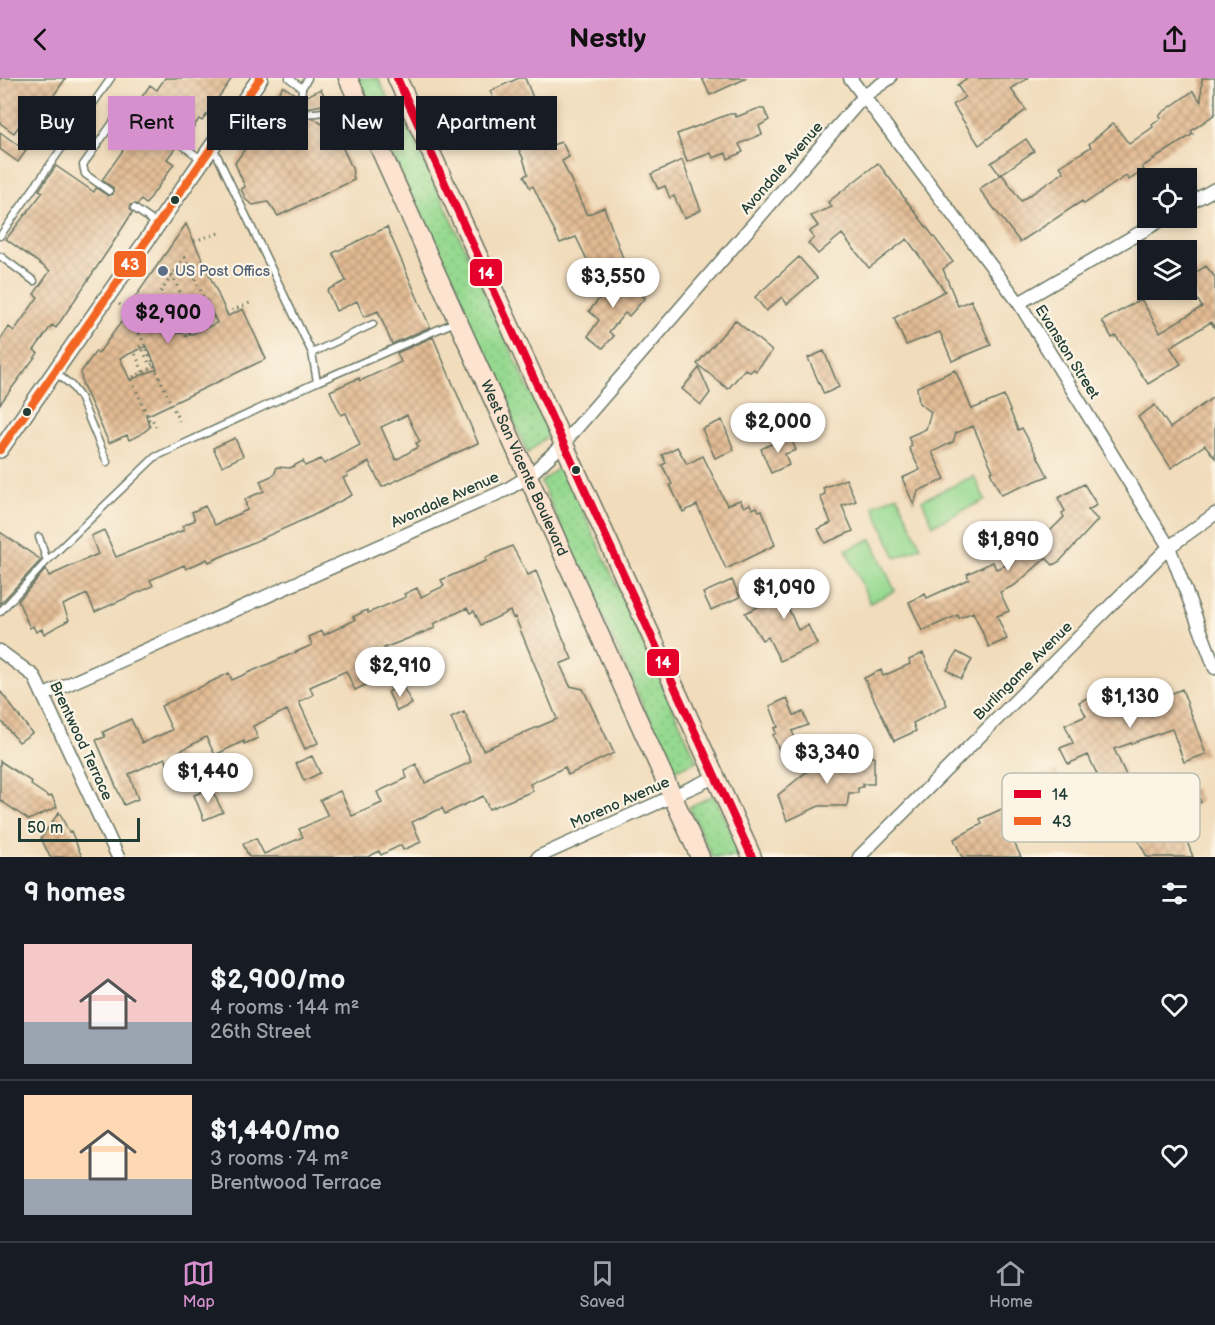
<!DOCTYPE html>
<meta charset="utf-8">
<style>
:root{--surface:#171b24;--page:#20242c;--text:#f1f3f6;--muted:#9ea1a6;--line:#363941;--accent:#d690ce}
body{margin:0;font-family:"Balsamiq Sans",sans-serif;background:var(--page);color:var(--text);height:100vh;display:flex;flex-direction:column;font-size:22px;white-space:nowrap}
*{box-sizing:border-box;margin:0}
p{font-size:20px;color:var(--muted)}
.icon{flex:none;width:33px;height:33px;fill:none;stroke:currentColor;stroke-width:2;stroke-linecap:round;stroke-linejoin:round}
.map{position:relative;height:779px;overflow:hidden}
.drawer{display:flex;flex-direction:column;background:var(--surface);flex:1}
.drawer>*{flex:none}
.guide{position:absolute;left:18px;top:18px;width:600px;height:54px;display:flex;gap:12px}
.tools{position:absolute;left:1137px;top:90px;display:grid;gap:12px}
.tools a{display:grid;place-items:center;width:60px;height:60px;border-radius:0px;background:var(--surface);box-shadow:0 3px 9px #0003;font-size:30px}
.scale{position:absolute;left:18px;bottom:15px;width:122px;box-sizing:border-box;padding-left:6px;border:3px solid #1f3d34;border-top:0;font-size:16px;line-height:21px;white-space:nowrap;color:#1f3d34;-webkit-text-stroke:4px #fcf5e5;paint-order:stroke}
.price{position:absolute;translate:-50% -51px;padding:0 14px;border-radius:21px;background:#fff;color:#222;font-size:20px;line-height:39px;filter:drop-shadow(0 2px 3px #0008)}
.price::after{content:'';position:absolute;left:50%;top:36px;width:18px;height:14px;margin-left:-9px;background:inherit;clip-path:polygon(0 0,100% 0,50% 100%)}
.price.current{background:var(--accent);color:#111}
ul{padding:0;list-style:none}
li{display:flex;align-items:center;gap:18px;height:150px;padding:0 24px}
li+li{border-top:2px solid var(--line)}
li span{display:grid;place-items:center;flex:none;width:168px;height:120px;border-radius:0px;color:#555}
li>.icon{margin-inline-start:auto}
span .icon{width:72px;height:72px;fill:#fffc;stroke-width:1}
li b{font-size:26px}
h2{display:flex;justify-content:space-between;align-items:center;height:72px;padding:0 24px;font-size:26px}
.chip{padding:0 21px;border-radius:0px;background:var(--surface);box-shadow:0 3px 9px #0003;font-size:21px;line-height:54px}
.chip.current{background:var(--accent);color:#111}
header{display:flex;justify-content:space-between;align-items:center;height:78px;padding:0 24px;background:var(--accent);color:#111;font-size:27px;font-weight:600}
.menu{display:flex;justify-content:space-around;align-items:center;height:84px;border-top:2px solid var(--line);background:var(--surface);font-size:16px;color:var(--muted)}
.menu a{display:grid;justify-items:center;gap:3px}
.menu .current{color:var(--accent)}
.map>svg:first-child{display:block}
.grass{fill:url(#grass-dots);stroke:#5a8b62;stroke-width:1.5}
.pitch{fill:#96d990;stroke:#5a8b62;stroke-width:1.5}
.building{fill:url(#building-cross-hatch);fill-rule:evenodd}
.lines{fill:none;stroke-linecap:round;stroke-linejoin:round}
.service-casing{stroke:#687563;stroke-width:9}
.minor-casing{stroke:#687563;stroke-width:15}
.tertiary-casing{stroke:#687563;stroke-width:18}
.secondary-casing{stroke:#687563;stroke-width:21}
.path{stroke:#687563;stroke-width:3;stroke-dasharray:1.5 4.5;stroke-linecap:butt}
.service{stroke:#fff;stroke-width:6}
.minor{stroke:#fff;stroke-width:12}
.tertiary{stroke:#fff;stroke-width:15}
.secondary{stroke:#fde4d1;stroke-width:18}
.bus-1-casing{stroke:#fcf5e5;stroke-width:12}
.bus-2-casing{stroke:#fcf5e5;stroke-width:12}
.bus-1{stroke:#e4002b;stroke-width:8}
.bus-2{stroke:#f26522;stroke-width:8}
.bus-dot{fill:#1f3d34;stroke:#fcf5e5;stroke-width:2}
.service-dot{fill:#5c6f8a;stroke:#fcf5e5;stroke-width:2}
.labels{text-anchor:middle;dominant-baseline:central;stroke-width:4.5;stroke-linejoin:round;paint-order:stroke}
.street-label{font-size:15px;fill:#1f3d34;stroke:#fcf5e5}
.service-label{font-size:15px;fill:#4e5e75;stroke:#fcf5e5;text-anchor:start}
.key{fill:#fcf5e5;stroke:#babeb0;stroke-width:1.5}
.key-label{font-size:16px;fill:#1f3d34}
.line-badge{stroke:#fcf5e5;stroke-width:2}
.badge-label{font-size:16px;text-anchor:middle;font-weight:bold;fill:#fff}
</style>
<header><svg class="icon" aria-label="back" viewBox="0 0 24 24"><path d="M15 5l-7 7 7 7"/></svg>Nestly<svg class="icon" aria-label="share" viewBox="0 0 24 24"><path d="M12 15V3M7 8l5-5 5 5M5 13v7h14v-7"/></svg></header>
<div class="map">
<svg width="1215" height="779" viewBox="0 0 1215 779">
<defs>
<pattern id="grass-dots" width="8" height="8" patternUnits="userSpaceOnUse" patternTransform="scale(1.5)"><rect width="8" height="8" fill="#96d990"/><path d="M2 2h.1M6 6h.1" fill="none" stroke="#81bb7d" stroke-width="1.8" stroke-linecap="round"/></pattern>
<pattern id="building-cross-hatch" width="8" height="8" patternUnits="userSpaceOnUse" patternTransform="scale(1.5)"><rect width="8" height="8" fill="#e3bb93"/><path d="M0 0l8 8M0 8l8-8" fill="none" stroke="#b79979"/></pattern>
</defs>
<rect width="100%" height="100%" fill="#fcf5e5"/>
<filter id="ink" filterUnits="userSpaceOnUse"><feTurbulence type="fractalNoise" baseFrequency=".0167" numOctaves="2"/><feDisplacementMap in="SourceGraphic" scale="12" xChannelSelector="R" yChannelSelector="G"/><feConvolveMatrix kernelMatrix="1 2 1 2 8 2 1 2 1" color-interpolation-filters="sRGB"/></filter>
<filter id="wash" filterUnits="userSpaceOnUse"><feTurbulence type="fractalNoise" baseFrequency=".008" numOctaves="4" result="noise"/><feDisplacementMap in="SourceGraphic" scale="24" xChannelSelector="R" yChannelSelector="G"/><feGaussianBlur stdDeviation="1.35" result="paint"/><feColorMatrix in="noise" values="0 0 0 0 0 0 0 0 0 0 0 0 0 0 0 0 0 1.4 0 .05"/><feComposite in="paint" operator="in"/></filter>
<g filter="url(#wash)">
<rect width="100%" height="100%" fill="#f1dcbb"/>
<path class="grass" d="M357 0H378L392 28 416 63 549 356 528 375Z
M562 387 697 683 673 693 541 404Z
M714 717 742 779H712L689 729Z"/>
<path class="pitch" d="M974 398 985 422 933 447 922 422Z
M897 417 921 469 896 480 873 428Z
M871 461 895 513 870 525 846 472Z"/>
<g id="blocks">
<path class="building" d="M0 0H66L37 41 28 35 14 55 0 45Z
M165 0H232L202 43 199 41 186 60 177 58 173 60 176 69 167 81 174 86 146 126 141 122 138 126 130 127 132 135 111 168 56 250 52 247 34 272 38 275 0 326V262L9 249 14 253 38 219 34 216 50 193 6 161 43 114 39 112 56 88 94 114 96 110 108 118 113 116V110L102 102 133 58 143 46 158 55 164 52 162 46 137 26 150 7 157 12Z
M519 0H525L552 67 562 64 569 79 562 83 587 137 604 129 624 183 585 201 579 188 588 184 576 159 560 165 533 108 530 110 524 98 528 96 523 80 490 13Z
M702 0H747L710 17Z
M968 0H1028L1011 11 1026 32 979 67 953 27 965 19 957 7Z
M1202 0H1215V36L1191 53 1193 56 1142 89 1144 92 1129 102 1126 98 1084 126 1082 123 1020 164 979 111 1002 96 1021 123 1064 94 1060 88 1091 69 1089 66 1113 45 1129 66 1153 49 1152 47 1161 40 1159 37 1193 13 1201 24Z
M283 8 296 17 295 30 287 29 274 21Z
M321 11 328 26 306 30 307 18Z
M757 31H764L769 42 759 48 762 56 739 66 743 74 728 81 726 75 713 80 711 75 687 84 677 56 729 36H735L736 39Z
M295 40H313L336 55 352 90 354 102 278 138 268 124 253 127 246 122 241 111 245 109 235 85 257 53 258 57Z
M0 54 26 73 18 84 0 71Z
M1026 61 1034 73 1000 97 991 85Z
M682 82 701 132 684 140 674 118 670 120 665 108 658 111 651 96Z
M878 85 953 184 943 191 958 228 971 222 991 267 952 283 940 254 906 267 894 240 945 213 907 161 869 190 842 156 818 176 808 165 814 160 809 154 818 148 811 138 832 129 828 124Z
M186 146 228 238 243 231 266 281 146 338 150 349 140 357 129 362 127 357 109 365 82 305 81 294 96 273 98 276 124 240 132 236 129 228ZM206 222 217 245 192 256 137 253ZM147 268 157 291 130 302 120 280Z
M387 149 430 249 392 266 378 233 364 239 357 223 336 233 327 212 346 203 333 175Z
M799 179 817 200 787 226 782 219 766 233 755 219Z
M1206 188 1215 199V251L1211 244 1170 269 1181 286 1148 306 1116 258 1112 260 1102 243 1141 221 1160 254 1202 229 1190 209 1195 205 1190 198Z
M618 198 645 220 629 238 625 235 609 254 614 258 603 270 588 258 599 242 589 233Z
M735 242 772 273 756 293 754 291 750 294 745 291 728 311 697 286Z
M433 259 478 365 382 409 369 384 347 396 348 398 343 400 352 417 312 438 209 484 207 481 186 491 184 487 150 502 153 508 95 534 87 516 63 527 69 542 44 556 42 551 36 554 33 548 30 550 18 523 46 491 49 498 98 476 91 458 104 452 116 479 184 452 182 448 195 442 192 434 205 428 215 447 247 432 245 421 264 413 260 403 274 397 277 389 290 390 303 383 305 388 321 381 324 386 360 367 346 335 341 337 330 313 359 300 360 303 401 284 397 275ZM407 337 420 364 416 365 418 369 396 382 381 349Z
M824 273 839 309 824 316 808 280Z
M699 290 710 315 701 327 682 311Z
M955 292 972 331 1004 318 1018 352 1022 350 1048 398 1001 417 990 394 993 393 973 348 956 355 953 364 932 374 945 401 918 413 914 427 902 400 920 392 909 370 912 368 908 359 926 351 931 334 919 325 917 309Z
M1215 318V380L1205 367 1171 390 1138 339 1155 327 1170 350Z
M722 342 734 372 715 380 702 351Z
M789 357 796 372 785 376 789 387 771 395 761 371Z
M235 360 243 378 222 388 213 370Z
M677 369 687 386 703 378 727 427 740 422 744 429 750 426 752 431 757 429 759 433 762 432 775 467 726 491 697 427 683 434 670 407 672 406 662 387 666 385 662 377Z
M846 401 856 423 842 428 853 453 825 465 818 451 831 445 820 418 825 416 823 410Z
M1084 406 1097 427 1088 432 1098 442 1060 483 1053 487 1046 480 1015 507 1000 514 1009 533 997 538 1007 561 989 569 973 534 959 540 958 537 922 553 909 524 925 516 927 520 969 501 967 496 993 484 996 491 1011 485 1030 466 1020 461 1026 448 1047 456 1064 439 1062 435 1065 433 1058 420Z
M0 454 41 482 0 526Z
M512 468 528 497 536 493 563 560 572 581 560 586 570 608 583 611 614 675 568 697 565 689 530 706 533 713 489 731 483 718 445 736 442 730 412 744 421 764 403 772 401 767 381 777 379 773 368 779H249L243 766 256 760 264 776 303 759 299 751 328 738 320 722 340 713 352 738 382 725 377 714 407 700 404 692 416 686 425 705 471 684 451 640 464 634 483 672 557 641 515 539 513 540 510 533 481 547 474 533 470 535 467 530 433 546 435 550 384 570 386 574 361 585 370 605 355 612 346 593 310 609 313 617 299 624 318 665 305 671 287 632 253 648 258 660 244 666V663L215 677 206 659 178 674 183 686 170 692 165 680 129 696 138 721 124 727 96 662 105 659 103 654 131 641 142 665 172 652 161 628 229 595 232 602 312 567 309 559 322 553 324 557 355 542 353 539 367 532 368 535 406 519 404 516 417 510 421 519 444 508 441 502 486 483 485 480Z
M802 493 812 514 787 527 798 552 808 547 817 566 780 583 768 559 762 562 745 535 775 521 772 515 787 508 784 502Z
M732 502 740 519 711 532 703 515Z
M957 574 972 582 961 601 947 592Z
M923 575 947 627 913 645 916 653 894 663 864 600 881 592 883 598 910 586 909 582Z
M1145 602 1150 617 1166 611 1168 617 1182 611 1206 676 1184 684 1172 651 1114 671 1126 697 1102 707 1088 677 1068 686 1060 670 1073 665 1065 647 1086 638 1079 624 1095 616 1103 632 1132 622 1127 609Z
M402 607 412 626 397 633 388 614Z
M0 613 32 655 19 664 0 642Z
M787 620 794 637 803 634 808 647 792 653 802 677 784 684 773 657 776 655 774 650 778 649 770 628Z
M312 678 320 695 304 703 296 685Z
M845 678 874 679V706H863V709L858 710V715H849L847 728H819L787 743 778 717 822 681Z
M0 683 32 704 31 707 49 719 52 718 57 729 29 742 0 722Z
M1056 693 1073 731 1010 756 1021 779H962L954 761 982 746 980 741 1006 729 1003 722 1027 711 1025 702 1041 695 1042 699Z
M1194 709 1201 724 1176 735 1193 779H1147L1125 736Z
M211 710 223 734 204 742 194 717Z
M59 734 69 754 71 753 82 779H50L41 760Z"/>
</g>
</g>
<g filter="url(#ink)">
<use href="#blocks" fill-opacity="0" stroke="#687563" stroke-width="1.5"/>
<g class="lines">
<defs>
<path id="service" d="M289 0 302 10
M242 26C265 33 303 39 328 33 337 31 346 25 354 21
M300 34 302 10 308 0
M177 63 202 82
M214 71 312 275 373 246
M109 113 85 96 83 87 121 33 132 34 159 50
M134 130 157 146
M0 158 111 0
M0 178 34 203
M312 275 317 304
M56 295 71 307 80 319 107 384
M47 483 155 379 317 304 455 244
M0 534 47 483 39 459"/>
<path id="minor" d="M850 0 1019 225 1169 469 1215 590
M1186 127 1215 111
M1019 225 1165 140
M0 573 34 598 118 779
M44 617 506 412 529 398 562 367 864 18 890 0
M538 779 715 699
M859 779 1169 469 1215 436"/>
<path id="tertiary" d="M0 372 260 0"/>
<g id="secondary">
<path id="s1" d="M348 0 700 779"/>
<path d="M397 0 752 779"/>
</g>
</defs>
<use href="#service" class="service-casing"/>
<use href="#minor" class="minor-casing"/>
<use href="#tertiary" class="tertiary-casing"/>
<use href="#secondary" class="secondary-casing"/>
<path class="path" d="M194 163 219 155
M185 178 160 215 177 253 186 256
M185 179 214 241
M172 196 196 250
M119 226 131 237 179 343
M226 235 252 224
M172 240 206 224
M186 259V256L214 241
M156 288 131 300 149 342 152 341 158 353
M143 294 135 275 137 274 136 271 141 268 150 287 153 286"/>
<use href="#service" class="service"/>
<use href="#minor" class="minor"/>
<use href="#tertiary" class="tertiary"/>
<use href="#secondary" class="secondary"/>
<defs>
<path id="bus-1" d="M397 0 752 779"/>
<path id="bus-2" d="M0 372 260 0"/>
</defs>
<use href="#bus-1" class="bus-1-casing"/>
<use href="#bus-2" class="bus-2-casing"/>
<use href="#bus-1" class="bus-1"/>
<use href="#bus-2" class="bus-2"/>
</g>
</g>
<g class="bus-dot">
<circle cx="175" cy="122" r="5"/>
<circle cx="27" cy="334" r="5"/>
<circle cx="576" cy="392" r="5"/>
</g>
<circle class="service-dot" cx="163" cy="193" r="6"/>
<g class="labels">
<g class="street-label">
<text transform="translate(782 90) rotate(-49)">Avondale Avenue</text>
<text transform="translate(1067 274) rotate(58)">Evanston Street</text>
<text stroke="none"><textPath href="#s1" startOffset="428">West San Vicente Boulevard</textPath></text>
<text transform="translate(445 422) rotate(-24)">Avondale Avenue</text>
<text transform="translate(1023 593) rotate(-45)">Burlingame Avenue</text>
<text transform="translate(81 663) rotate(65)">Brentwood Terrace</text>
<text transform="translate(620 725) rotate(-24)">Moreno Avenue</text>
</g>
<g class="service-label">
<text x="175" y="193">US Post Offics</text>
</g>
</g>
<rect x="1002" y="695" width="198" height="69" rx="9" class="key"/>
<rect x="1014" y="712" width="27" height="8" fill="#e4002b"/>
<rect x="1014" y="739" width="27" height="8" fill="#f26522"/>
<g class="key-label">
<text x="1052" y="722">14</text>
<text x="1052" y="749">43</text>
</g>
<g class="line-badge">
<rect x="113" y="172" width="34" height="28" rx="6" fill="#f26522"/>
<rect x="469" y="180" width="34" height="29" rx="6" fill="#e4002b"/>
<rect x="646" y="570" width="34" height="29" rx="6" fill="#e4002b"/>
</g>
<g class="badge-label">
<text x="130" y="192">43</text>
<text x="486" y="201">14</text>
<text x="663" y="590">14</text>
</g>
</svg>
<div class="tools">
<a><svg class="icon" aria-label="locate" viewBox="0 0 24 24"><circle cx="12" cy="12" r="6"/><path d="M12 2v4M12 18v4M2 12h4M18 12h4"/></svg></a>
<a><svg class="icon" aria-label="layers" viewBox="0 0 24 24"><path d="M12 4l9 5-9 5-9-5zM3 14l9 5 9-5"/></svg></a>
</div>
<div class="scale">50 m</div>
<b class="price" style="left:613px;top:231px">$3,550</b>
<b class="price current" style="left:168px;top:267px">$2,900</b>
<b class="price" style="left:778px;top:376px">$2,000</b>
<b class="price" style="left:1008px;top:494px">$1,890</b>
<b class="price" style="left:784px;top:542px">$1,090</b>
<b class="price" style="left:400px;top:620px">$2,910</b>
<b class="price" style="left:1130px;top:651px">$1,130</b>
<b class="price" style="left:827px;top:707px">$3,340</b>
<b class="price" style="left:208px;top:726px">$1,440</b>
<div class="guide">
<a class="chip">Buy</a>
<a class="chip current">Rent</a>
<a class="chip">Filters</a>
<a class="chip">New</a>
<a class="chip">Apartment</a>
</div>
</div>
<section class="drawer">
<h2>9 homes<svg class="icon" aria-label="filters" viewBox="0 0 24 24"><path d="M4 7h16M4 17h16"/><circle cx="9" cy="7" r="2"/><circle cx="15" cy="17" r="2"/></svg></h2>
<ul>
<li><span style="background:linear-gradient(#f6c9c9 65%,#9aa5b1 0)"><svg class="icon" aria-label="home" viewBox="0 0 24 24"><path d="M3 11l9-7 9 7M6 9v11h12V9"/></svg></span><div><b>$2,900/mo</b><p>4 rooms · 144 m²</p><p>26th Street</p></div><svg class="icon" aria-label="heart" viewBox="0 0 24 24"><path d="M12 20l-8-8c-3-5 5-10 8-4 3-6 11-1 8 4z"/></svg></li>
<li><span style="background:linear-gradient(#ffd9b3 70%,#9aa5b1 0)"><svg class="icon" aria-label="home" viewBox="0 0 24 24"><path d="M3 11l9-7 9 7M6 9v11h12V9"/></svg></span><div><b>$1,440/mo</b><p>3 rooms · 74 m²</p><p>Brentwood Terrace</p></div><svg class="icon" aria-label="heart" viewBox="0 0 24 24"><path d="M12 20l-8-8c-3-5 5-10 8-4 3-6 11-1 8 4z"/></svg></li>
</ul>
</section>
<nav class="menu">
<a class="current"><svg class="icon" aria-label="map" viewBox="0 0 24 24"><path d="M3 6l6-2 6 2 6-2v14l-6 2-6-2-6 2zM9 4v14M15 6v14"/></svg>Map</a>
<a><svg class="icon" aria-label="saved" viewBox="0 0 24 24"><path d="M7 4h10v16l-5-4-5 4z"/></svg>Saved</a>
<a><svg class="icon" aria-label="home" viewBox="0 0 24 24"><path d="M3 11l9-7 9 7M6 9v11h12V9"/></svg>Home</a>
</nav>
